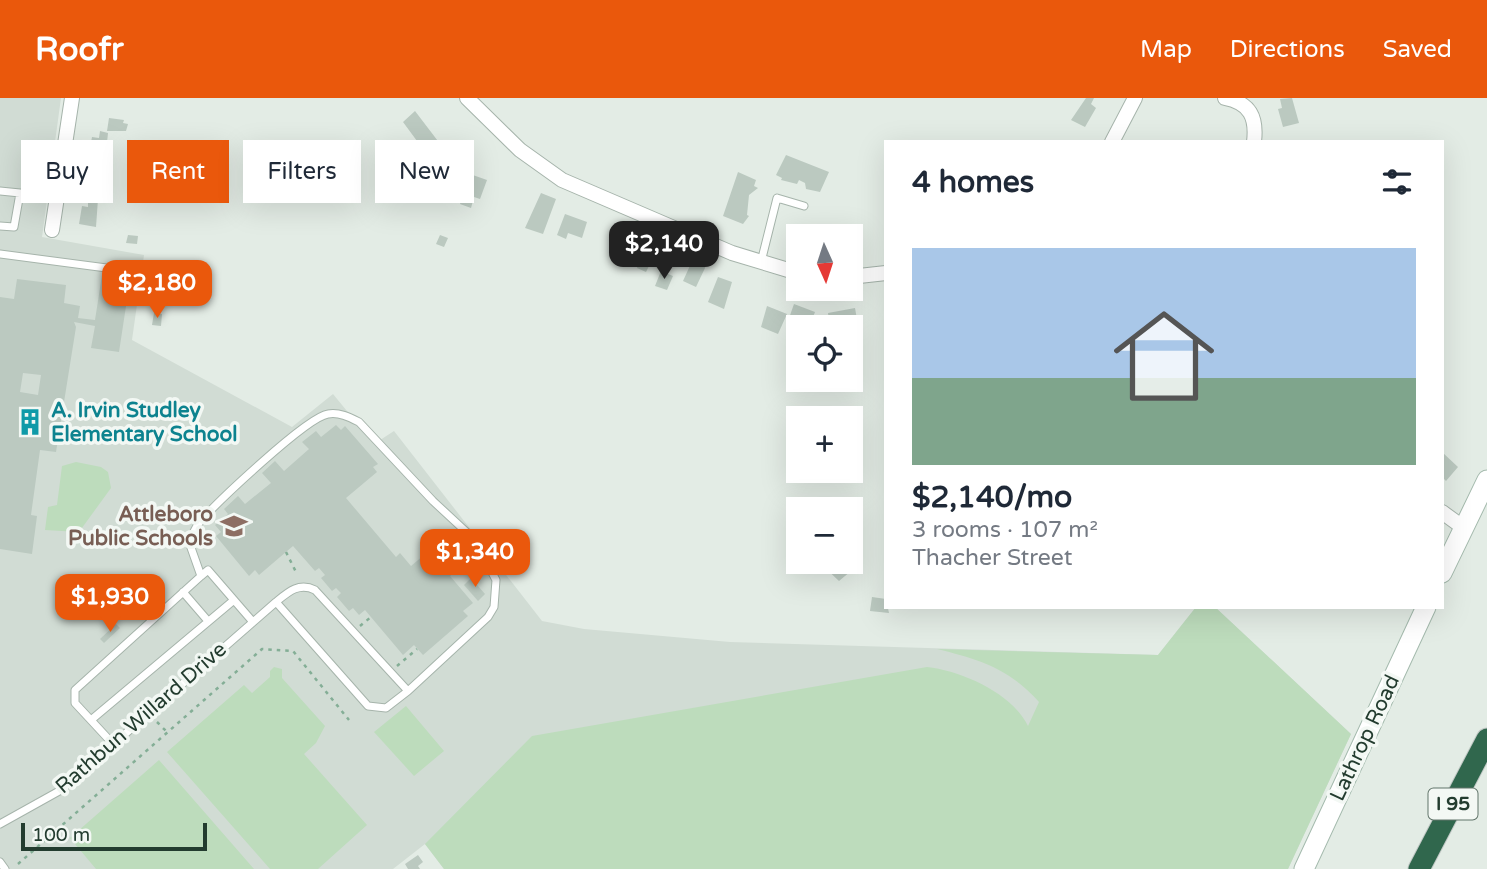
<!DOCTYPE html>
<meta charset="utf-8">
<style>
:root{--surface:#fff;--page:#f6f6f7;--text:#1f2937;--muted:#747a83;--accent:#ea580c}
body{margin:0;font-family:"Varela Round",sans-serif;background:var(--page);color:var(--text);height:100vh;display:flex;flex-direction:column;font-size:26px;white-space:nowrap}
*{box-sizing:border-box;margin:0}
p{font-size:23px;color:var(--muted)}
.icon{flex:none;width:38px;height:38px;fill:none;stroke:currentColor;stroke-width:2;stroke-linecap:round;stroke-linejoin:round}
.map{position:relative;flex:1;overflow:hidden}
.panel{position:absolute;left:884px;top:42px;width:560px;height:469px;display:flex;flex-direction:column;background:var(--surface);border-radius:0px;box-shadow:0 7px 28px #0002}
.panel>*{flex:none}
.hud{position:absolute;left:21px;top:42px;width:665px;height:63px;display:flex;gap:14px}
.needle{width:46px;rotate:177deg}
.controls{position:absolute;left:786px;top:126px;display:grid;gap:14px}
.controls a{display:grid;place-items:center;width:77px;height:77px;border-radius:0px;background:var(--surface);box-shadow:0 7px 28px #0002;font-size:35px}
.scale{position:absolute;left:21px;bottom:18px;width:186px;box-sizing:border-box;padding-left:7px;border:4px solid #233c2f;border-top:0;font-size:19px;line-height:24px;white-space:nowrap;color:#233c2f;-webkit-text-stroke:5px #f3f8f4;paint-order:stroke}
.price{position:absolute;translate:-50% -60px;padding:0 16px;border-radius:14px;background:var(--accent);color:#fff;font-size:23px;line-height:46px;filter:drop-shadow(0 2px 4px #0008)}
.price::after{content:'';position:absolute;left:50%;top:42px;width:21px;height:16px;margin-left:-10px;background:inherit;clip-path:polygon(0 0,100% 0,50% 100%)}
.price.selected{background:#222;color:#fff}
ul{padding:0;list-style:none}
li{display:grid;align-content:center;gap:14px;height:371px;padding:0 28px}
li span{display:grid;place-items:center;height:217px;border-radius:0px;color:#555}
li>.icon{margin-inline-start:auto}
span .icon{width:126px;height:126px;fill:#fffc;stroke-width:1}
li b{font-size:30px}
h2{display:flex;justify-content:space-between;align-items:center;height:84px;padding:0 28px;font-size:30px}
.pill{padding:0 24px;border-radius:0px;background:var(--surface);box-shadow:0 7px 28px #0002;font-size:24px;line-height:63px}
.pill.selected{background:var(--accent);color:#fff}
header{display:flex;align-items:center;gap:42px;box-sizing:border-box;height:98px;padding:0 35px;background:var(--accent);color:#fff}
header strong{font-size:33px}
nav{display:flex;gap:38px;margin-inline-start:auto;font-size:24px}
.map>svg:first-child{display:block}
.built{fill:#d1dcd4}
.green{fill:#bddcbc}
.building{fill:#bbc9c0;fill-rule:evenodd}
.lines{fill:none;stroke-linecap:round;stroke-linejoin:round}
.service-casing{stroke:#a6b4ab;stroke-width:9}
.minor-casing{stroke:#a6b4ab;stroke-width:16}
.secondary-casing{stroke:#a4baad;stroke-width:21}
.motorway-casing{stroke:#c1c8c5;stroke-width:23}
.path{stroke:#84ae96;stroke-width:2.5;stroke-dasharray:3.5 5;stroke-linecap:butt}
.service{stroke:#fff;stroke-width:7}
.minor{stroke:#fff;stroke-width:14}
.secondary{stroke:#fff;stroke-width:19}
.motorway{stroke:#30674d;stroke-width:21}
.labels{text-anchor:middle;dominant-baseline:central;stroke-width:7;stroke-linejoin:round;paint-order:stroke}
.shield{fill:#f3f8f4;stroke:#61746a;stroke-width:2}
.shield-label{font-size:19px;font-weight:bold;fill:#233c2f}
.culture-label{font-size:21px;font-weight:bold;fill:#0d838f;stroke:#f3f8f4;text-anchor:start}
.education-label{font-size:21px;font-weight:bold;fill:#785e54;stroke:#f3f8f4;text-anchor:end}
.street-label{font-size:21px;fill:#233c2f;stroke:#f3f8f4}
</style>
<header>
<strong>Roofr</strong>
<nav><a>Map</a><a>Directions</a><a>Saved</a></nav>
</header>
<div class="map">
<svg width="1487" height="771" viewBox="0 0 1487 771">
<rect width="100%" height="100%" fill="#e3ece5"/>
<path class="built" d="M0 0H61L42 139 144 157 132 242 292 329 333 296 374 346 394 333 542 523 584 531 730 544 1158 557 1196 509H1215L1351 636 1288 771H444L425 746 393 771H0Z"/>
<path class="green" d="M76 364 101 369 108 374 111 390 79 434 45 432 48 409 57 407 62 368Z
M1196 509H1215L1351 636 1288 771H444L425 746 532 638 927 569C962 573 1012 595 1028 628L1039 604C1008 570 981 562 937 551L1158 557Z
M274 569 282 571V580L325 628 316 645 304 656 367 727 318 771H270L167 654 244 587 252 595 270 579V573Z
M406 608 444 653 414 678 374 634Z
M159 662 254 771H96L70 740Z"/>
<path class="building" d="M1086 0H1094L1091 6 1096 10 1085 29 1071 22Z
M1292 0 1299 25 1283 29 1278 11 1282 10 1280 1Z
M415 13 444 51 431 62 403 24Z
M109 20 124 22 123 25 128 26 126 33H107Z
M100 33 108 35 105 63 88 60 92 39 99 40Z
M786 57 829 74 820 94 806 91 805 85 799 82 797 86 781 82 782 80 776 77Z
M738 74 756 82 754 88 758 90 749 97 747 117 749 118 743 126 723 118Z
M467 75 487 82 480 101 474 99 471 110 460 106 464 94 460 93Z
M88 85 106 88 104 102 98 101 96 129 79 126 82 108 88 109Z
M541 95 556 101 543 136 525 130Z
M565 116 587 124 582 140 568 135 566 141 557 137Z
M619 126 635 133 630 147 613 140Z
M128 137 138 138 137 146 126 145Z
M440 137 448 140 444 149 436 146Z
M643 142 659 148 646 174 637 170 639 163 635 162Z
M693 161 704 166 705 170 696 189 683 183Z
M661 173 673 178 667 192 655 188Z
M102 177 130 182 119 254 91 250 95 228 74 224 76 229 56 354 40 352 31 417 37 418 32 456 0 451V199L14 201 17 181 66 187 64 205 80 208 78 220 95 222ZM23 275 41 277 38 297 20 294Z
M718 179 732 184 724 211 708 204Z
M794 206 815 214 809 229H801L788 223Z
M767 208 787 216 778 236 761 229Z
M855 210 858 227 830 229 828 215Z
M154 215 162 216 161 228 152 227Z
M336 327 341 332 345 328 378 366 373 369 377 374 346 400 396 459 400 455 411 468 437 446 458 471 450 478 473 505 463 513 468 518 423 557 414 547 403 557 365 512 359 517 353 510 349 513 337 499 341 495 336 490 332 493 321 480 325 477 319 470 315 473 293 448 259 477 255 472 249 478 216 438 221 434 215 427 228 416 224 411 238 398 245 406 271 385 262 375 275 363 284 373 309 351 302 344 316 333 321 339Z
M1442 354 1458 369 1446 383 1442 379Z
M811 464H843L851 473 839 483 819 464 814 468Z
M471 480 485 496 478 503 464 487Z
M872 499 886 501 889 515 870 513Z
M116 526 120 530 104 545 100 541Z
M418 757 423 764 418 768 420 771H408L405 766Z"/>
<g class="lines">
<defs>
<path id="service" d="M0 93 20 95 14 129 0 128
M0 156 137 174
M761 164 777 100 804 108
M201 478 189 444C192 438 195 430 199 425 216 405 307 319 328 316 339 314 349 319 359 324L433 403 475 442 496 482 494 509 488 519 408 593
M183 494 208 523
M91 622 234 502
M113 646 75 605V592L201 478 208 472 253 524
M0 726 61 692 276 504C288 494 299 484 315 492L408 593 386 610 368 608 276 504
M0 764 5 771"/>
<path id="minor" d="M467 0 520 52 562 82 732 155 798 175
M1225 0C1250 5 1257 19 1254 44
M1112 44 1135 0
M52 132 72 0
M850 179 886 175
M1442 414 1464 430"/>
<path id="secondary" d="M1442 475 1487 382
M1304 771 1426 509"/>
<path id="motorway" d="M1419 771 1487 641"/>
</defs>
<use href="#service" class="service-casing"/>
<use href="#minor" class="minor-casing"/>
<use href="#secondary" class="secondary-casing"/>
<use href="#motorway" class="motorway-casing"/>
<path class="path" d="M286 454 297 476
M360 528 371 519
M397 568 417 551
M157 624 168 635
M18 766 262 551 293 553 349 622"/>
<use href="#service" class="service"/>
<use href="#minor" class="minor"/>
<use href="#secondary" class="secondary"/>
<use href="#motorway" class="motorway"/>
</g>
<defs>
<symbol id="building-bare" viewBox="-9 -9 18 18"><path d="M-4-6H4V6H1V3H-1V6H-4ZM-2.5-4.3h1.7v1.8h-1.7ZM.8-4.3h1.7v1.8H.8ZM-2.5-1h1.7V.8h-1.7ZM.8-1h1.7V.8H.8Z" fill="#0f9aa8" stroke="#f3f8f4" stroke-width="2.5" paint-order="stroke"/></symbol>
<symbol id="school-bare" viewBox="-9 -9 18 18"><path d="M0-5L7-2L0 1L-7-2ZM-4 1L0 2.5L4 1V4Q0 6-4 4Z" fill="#8d6e63" stroke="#f3f8f4" stroke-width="2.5" paint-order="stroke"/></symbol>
</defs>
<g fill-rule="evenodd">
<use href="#building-bare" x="11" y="305" width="38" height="38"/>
<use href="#school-bare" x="215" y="409" width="38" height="38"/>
</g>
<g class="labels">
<rect class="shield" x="1428.5" y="690.5" width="49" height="31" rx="5"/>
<g class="shield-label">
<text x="1453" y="706">I 95</text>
</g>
<g class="culture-label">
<text x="51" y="312">A. Irvin Studley<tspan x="51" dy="24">Elementary School</tspan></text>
</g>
<g class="education-label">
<text x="213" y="416">Attleboro<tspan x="213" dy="24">Public Schools</tspan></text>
</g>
<g class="street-label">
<text transform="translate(141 620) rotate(-41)">Rathbun Willard Drive</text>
<text transform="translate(1365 640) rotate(-65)">Lathrop Road</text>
</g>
</g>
</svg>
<div class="controls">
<a><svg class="needle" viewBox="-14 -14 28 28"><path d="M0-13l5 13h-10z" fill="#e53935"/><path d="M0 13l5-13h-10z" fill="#747a83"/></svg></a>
<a><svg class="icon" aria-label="locate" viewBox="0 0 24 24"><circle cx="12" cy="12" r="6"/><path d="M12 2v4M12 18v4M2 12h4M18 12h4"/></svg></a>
<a>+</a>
<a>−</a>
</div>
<div class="scale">100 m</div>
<b class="price selected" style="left:664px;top:183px">$2,140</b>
<b class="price" style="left:157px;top:222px">$2,180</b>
<b class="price" style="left:475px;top:491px">$1,340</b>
<b class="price" style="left:110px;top:536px">$1,930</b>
<div class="hud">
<a class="pill">Buy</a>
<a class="pill selected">Rent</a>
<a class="pill">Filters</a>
<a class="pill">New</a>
</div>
<section class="panel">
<h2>4 homes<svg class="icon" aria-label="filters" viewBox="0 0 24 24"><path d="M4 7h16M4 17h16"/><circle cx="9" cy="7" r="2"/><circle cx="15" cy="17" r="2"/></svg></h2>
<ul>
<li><span style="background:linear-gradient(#a9c7e8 60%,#7fa58c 0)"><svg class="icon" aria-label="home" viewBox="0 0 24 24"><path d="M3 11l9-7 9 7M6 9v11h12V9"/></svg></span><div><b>$2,140/mo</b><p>3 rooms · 107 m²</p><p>Thacher Street</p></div></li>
</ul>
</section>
</div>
